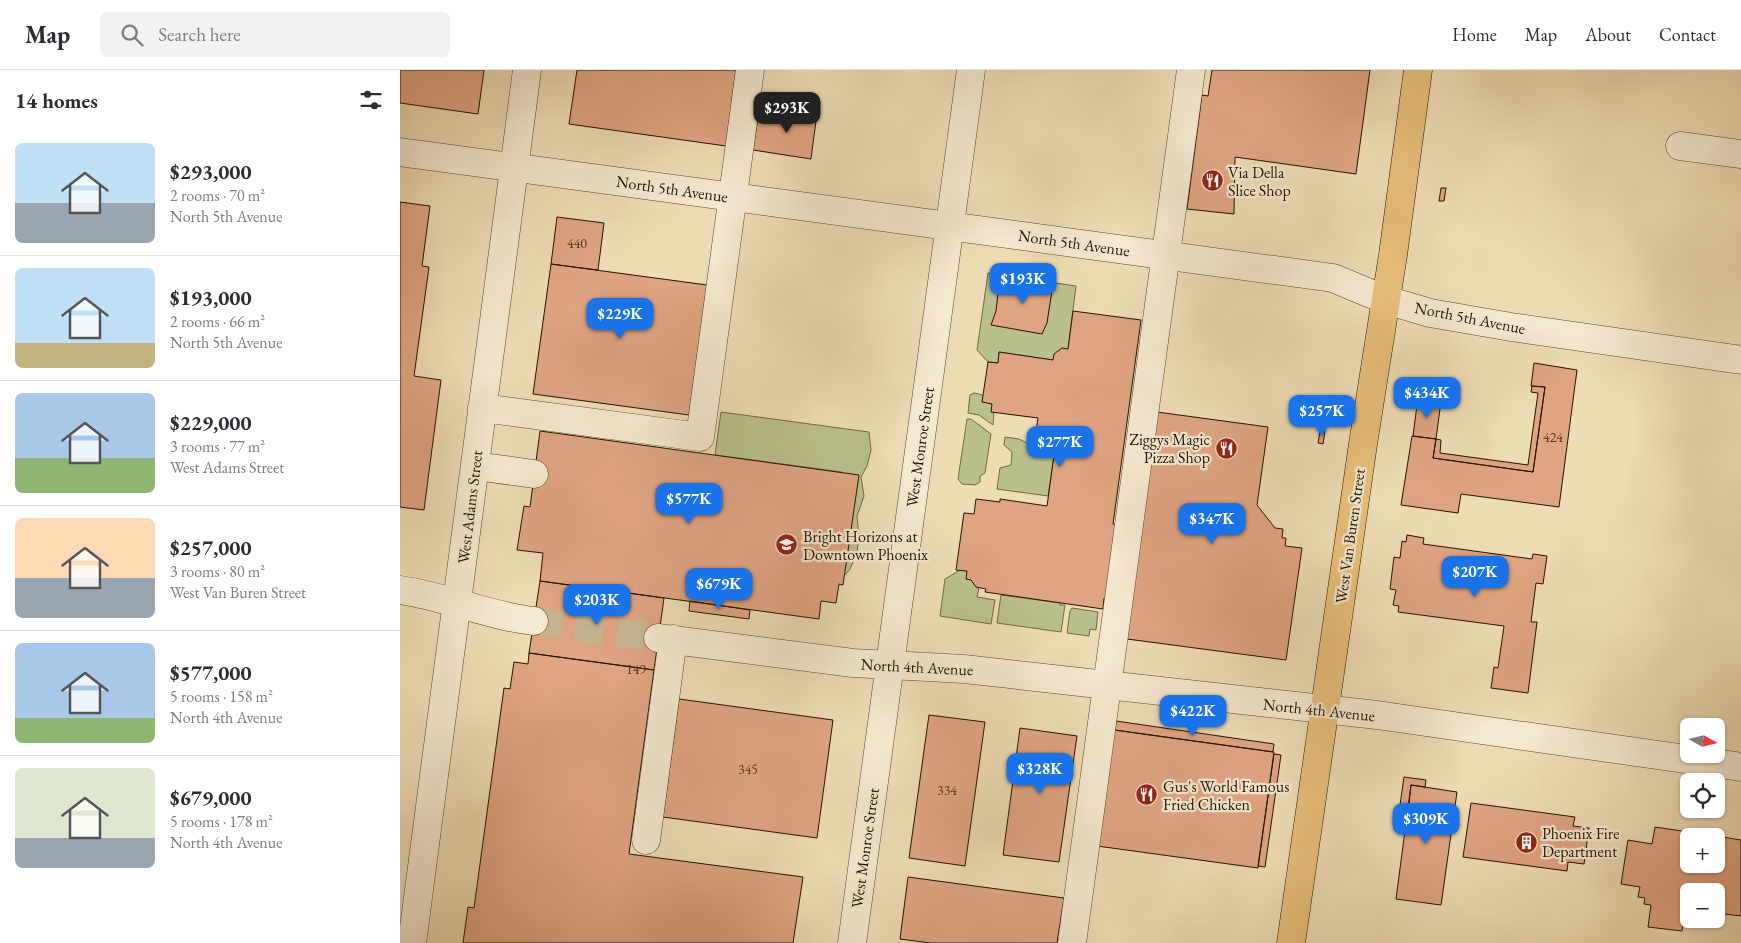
<!DOCTYPE html>
<meta charset="utf-8">
<style>
:root{--surface:#fff;--page:#f2f2f3;--text:#2b2b33;--muted:#7c7c81;--line:#e1e1e2;--accent:#1a73e8}
body{margin:0;font-family:"EB Garamond",serif;background:var(--page);color:var(--text);height:100vh;display:flex;flex-direction:column;font-size:19px;white-space:nowrap}
*{box-sizing:border-box;margin:0}
p{font-size:16px;color:var(--muted)}
.icon{flex:none;width:28px;height:28px;fill:none;stroke:currentColor;stroke-width:2;stroke-linecap:round;stroke-linejoin:round}
.map{position:relative;flex:1;overflow:hidden}
.side{display:flex;flex-direction:column;background:var(--surface);width:400px}
.side>*{flex:none}
.needle{width:32px;rotate:98deg}
.tools{position:absolute;left:1280px;top:648px;display:grid;gap:10px}
.tools a{display:grid;place-items:center;width:45px;height:45px;border-radius:8px;background:var(--surface);box-shadow:0 1px 4px #0004;font-size:25px}
.price{position:absolute;translate:-50% -42px;padding:0 11px;border-radius:10px;background:var(--accent);color:#fff;font-size:16px;line-height:32px;filter:drop-shadow(0 1px 2px #0008)}
.price::after{content:'';position:absolute;left:50%;top:30px;width:15px;height:11px;margin-left:-8px;background:inherit;clip-path:polygon(0 0,100% 0,50% 100%)}
.price.selected{background:#222;color:#fff}
ul{padding:0;list-style:none}
li{display:flex;align-items:center;gap:15px;height:125px;padding:0 15px}
li+li{border-top:1px solid var(--line)}
li span{display:grid;place-items:center;flex:none;width:140px;height:100px;border-radius:8px;color:#555}
li>.icon{margin-inline-start:auto}
span .icon{width:60px;height:60px;fill:#fffc;stroke-width:1}
li b{font-size:21px}
h2{display:flex;justify-content:space-between;align-items:center;height:60px;padding:0 15px;font-size:21px}
header{display:flex;align-items:center;gap:30px;box-sizing:border-box;height:70px;padding:0 25px;background:var(--surface);border-bottom:1px solid var(--line)}
header strong{font-size:24px}
nav{display:flex;gap:28px;margin-inline-start:auto;font-size:18px}
.search{width:350px;height:45px;background:var(--page);display:flex;align-items:center;gap:12px;box-sizing:border-box;padding:0 18px;border-radius:8px;color:var(--muted);font-size:19px}
main{display:flex;flex:1;min-height:0}
.map>svg:first-child{display:block}
.green{fill:#bac08d;stroke:#6f6947}
.building{fill:#dfa482;stroke:#241201}
.lines{fill:none;stroke-linecap:round;stroke-linejoin:round}
.minor-tunnel{stroke:#c6b491;stroke-width:28;stroke-dasharray:28 14;stroke-linecap:butt}
.minor-casing{stroke:#56442e;stroke-width:29}
.major-casing{stroke:#241201;stroke-width:29}
.minor{stroke:#f4e8cf;stroke-width:28}
.major{stroke:#e7be7a;stroke-width:28}
.labels{text-anchor:middle;dominant-baseline:central;stroke-width:4.5;stroke-linejoin:round;paint-order:stroke}
.number-label{font-size:14px;fill:#533621}
.poi-label{font-size:16px;fill:#241201;stroke:#f4e8cf;text-anchor:start}
.street-label{font-size:16px;fill:#241201;stroke:#f4e8cf}
</style>
<header>
<strong>Map</strong>
<div class="search"><svg class="icon" aria-label="search" viewBox="0 0 24 24"><circle cx="10" cy="10" r="6"/><path d="M15 15l6 6"/></svg>Search here</div>
<nav><a>Home</a><a>Map</a><a>About</a><a>Contact</a></nav>
</header>
<main>
<section class="side">
<h2>14 homes<svg class="icon" aria-label="filters" viewBox="0 0 24 24"><path d="M4 7h16M4 17h16"/><circle cx="9" cy="7" r="2"/><circle cx="15" cy="17" r="2"/></svg></h2>
<ul>
<li><span style="background:linear-gradient(#bfe0f5 60%,#9aa5b1 0)"><svg class="icon" aria-label="home" viewBox="0 0 24 24"><path d="M3 11l9-7 9 7M6 9v11h12V9"/></svg></span><div><b>$293,000</b><p>2 rooms · 70 m²</p><p>North 5th Avenue</p></div></li>
<li><span style="background:linear-gradient(#bfe0f5 75%,#c2b280 0)"><svg class="icon" aria-label="home" viewBox="0 0 24 24"><path d="M3 11l9-7 9 7M6 9v11h12V9"/></svg></span><div><b>$193,000</b><p>2 rooms · 66 m²</p><p>North 5th Avenue</p></div></li>
<li><span style="background:linear-gradient(#a9c7e8 65%,#8fb573 0)"><svg class="icon" aria-label="home" viewBox="0 0 24 24"><path d="M3 11l9-7 9 7M6 9v11h12V9"/></svg></span><div><b>$229,000</b><p>3 rooms · 77 m²</p><p>West Adams Street</p></div></li>
<li><span style="background:linear-gradient(#ffd9b3 60%,#9aa5b1 0)"><svg class="icon" aria-label="home" viewBox="0 0 24 24"><path d="M3 11l9-7 9 7M6 9v11h12V9"/></svg></span><div><b>$257,000</b><p>3 rooms · 80 m²</p><p>West Van Buren Street</p></div></li>
<li><span style="background:linear-gradient(#a9c7e8 75%,#8fb573 0)"><svg class="icon" aria-label="home" viewBox="0 0 24 24"><path d="M3 11l9-7 9 7M6 9v11h12V9"/></svg></span><div><b>$577,000</b><p>5 rooms · 158 m²</p><p>North 4th Avenue</p></div></li>
<li><span style="background:linear-gradient(#dfe7d0 70%,#9aa5b1 0)"><svg class="icon" aria-label="home" viewBox="0 0 24 24"><path d="M3 11l9-7 9 7M6 9v11h12V9"/></svg></span><div><b>$679,000</b><p>5 rooms · 178 m²</p><p>North 4th Avenue</p></div></li>
</ul>
</section>
<div class="map">
<svg width="1341" height="873" viewBox="0 0 1341 873">
<rect width="100%" height="100%" fill="#eedcb5"/>
<filter id="stains"><feTurbulence type="fractalNoise" baseFrequency=".004" numOctaves="4"/><feColorMatrix values="0 0 0 0 .2 0 0 0 0 .09 0 0 0 0 .02 0 0 0 .5 -.17"/></filter>
<radialGradient id="worn" r=".72"><stop offset=".6" stop-color="#630" stop-opacity="0"/><stop offset="1" stop-color="#630" stop-opacity=".3"/></radialGradient>
<path class="green" d="M588 203 676 216 668 279 653 290 599 282 598 293 588 292 577 280Z
M574 323C594 326 595 338 593 355L579 345 568 343 570 325Z
M321 342 469 362 471 380 467 396 461 407 464 426 457 446 459 466 457 483 450 499 445 505 429 503 442 402 315 385Z
M567 349H571L591 364 585 403 580 406V412L575 415 562 414 558 409Z
M605 367 619 369 633 376 655 380 648 426 597 419 600 398 611 395 612 382 604 375Z
M560 500 567 501 576 517 579 518 577 527 595 530 591 554 540 546 545 509Z
M601 525 660 533V535H665L661 562 597 553Z
M672 538 698 542 696 560 690 559 689 566 667 563 670 541Z"/>
<path class="building" d="M0 0H84L78 44 0 33Z
M177 0H336L326 76 169 54Z
M812 0H970L956 104 835 87 834 144 787 139 802 25 808 26Z
M387 38 417 43 411 89 353 80 358 47 386 50Z
M1041 118H1046L1044 131H1039Z
M0 132 30 136 22 196 29 197 14 306 41 310 24 440 0 437Z
M157 147 204 153 198 200 151 194Z
M151 194 307 215 289 345 133 324Z
M600 206 625 212 653 214 647 253 642 264 591 255 596 241Z
M673 241 741 250 713 454 717 455 706 529 704 528 703 539 585 522 586 519 576 517 571 510 566 509 567 501 556 500 564 443 574 444 576 429 600 432V429L647 436 656 371 635 368 638 348 591 342 592 334 582 332 588 292 598 293 599 282 653 290 654 284 662 278 668 279Z
M1134 293 1177 300 1159 437 1061 424 1058 443 1001 435 1012 366 1036 369 1033 388 1133 402 1145 317 1131 316Z
M1132 316 1145 317 1133 402 1033 388 1036 369 1041 370 1040 383 1128 395 1138 323 1131 322Z
M1029 327 1036 330 1040 339 1036 369 1013 366 1017 335 1022 329Z
M757 342 868 357 857 435 875 458 883 459 882 468H886L885 476 902 478 886 590 727 569Z
M140 361 459 405 443 515 439 514 436 533 421 531 419 549 140 511 143 483 117 480 124 436 130 437Z
M920 361H925L923 374 918 373Z
M1007 465 1024 468 1023 474 1132 489 1133 484 1147 486 1143 514 1136 513 1131 552H1137L1128 623 1091 618 1094 597 1098 598 1104 556 998 542 999 536 993 535 996 520 990 519 994 487 1000 488 1002 471 1006 472Z
M140 511 264 528 254 600 129 583Z
M290 531 350 540 349 549 289 541Z
M129 583 254 600 229 784 403 807 393 873H63L68 837 74 838 104 618 110 619 114 592 128 594Z
M279 629 433 650 417 768 263 747Z
M529 645 585 652 565 796 509 788Z
M716 651 874 674 873 682 715 660Z
M620 658 677 666 659 792 603 785Z
M714 660 874 682 858 798 697 776Z
M874 684 881 685 865 797 858 796Z
M1004 707 1026 710 1025 717 1011 715 1008 743 999 742Z
M1011 715 1057 722 1041 835 996 829Z
M1071 733 1175 747 1173 756 1189 758 1184 794 1168 792 1167 801 1063 787Z
M1255 757 1316 766H1289V794H1316V766L1341 770V846L1316 843V821H1289V839L1285 838 1282 861 1248 857 1251 835 1244 834 1245 828 1238 827 1240 817 1221 814 1228 770 1252 774Z
M508 807 664 828 657 873H531L500 869Z"/>
<g class="lines">
<path class="minor-tunnel" d="M134 551 258 568"/>
<defs>
<path id="minor" d="M1280 76 1341 84
M0 82 933 208 986 230 1030 243 1111 257 1341 290
M82 338 300 367 350 0
M75 396 134 404
M0 520C45 526 88 546 134 551
M258 568 453 593 564 599 977 645 1341 697
M246 770 273 569
M12 873 127 0
M452 873 571 0
M672 873 791 0"/>
<path id="major" d="M891 873 963 374 993 185 1018 0"/>
</defs>
<use href="#minor" class="minor-casing"/>
<use href="#major" class="major-casing"/>
<use href="#minor" class="minor"/>
<use href="#major" class="major"/>
</g>
<defs>
<symbol id="restaurant-disc" viewBox="-11 -11 22 22"><circle r="9.5" fill="#8f2418" stroke="#f4e8cf"/><path d="M-5-6h1v4h1v-4h1v4h1v-4h1v5L-1.5 .5V6h-2V.5L-5-1ZM5-6V6H3V1.5H1.5Q1.5-4 5-6Z" fill="#fff"/></symbol>
<symbol id="school-disc" viewBox="-11 -11 22 22"><circle r="9.5" fill="#8f2418" stroke="#f4e8cf"/><path d="M0-5L7-2L0 1L-7-2ZM-4 1L0 2.5L4 1V4Q0 6-4 4Z" fill="#fff"/></symbol>
<symbol id="building-disc" viewBox="-11 -11 22 22"><circle r="9.5" fill="#8f2418" stroke="#f4e8cf"/><path d="M-4-6H4V6H1V3H-1V6H-4ZM-2.5-4.3h1.7v1.8h-1.7ZM.8-4.3h1.7v1.8H.8ZM-2.5-1h1.7V.8h-1.7ZM.8-1h1.7V.8H.8Z" fill="#fff"/></symbol>
</defs>
<g fill-rule="evenodd">
<use href="#restaurant-disc" x="800" y="98" width="25" height="25"/>
<use href="#restaurant-disc" x="814" y="366" width="25" height="25"/>
<use href="#school-disc" x="374" y="462" width="25" height="25"/>
<use href="#restaurant-disc" x="734" y="712" width="25" height="25"/>
<use href="#building-disc" x="1114" y="760" width="25" height="25"/>
</g>
<g class="labels">
<g class="number-label">
<text x="177" y="173">440</text>
<text x="1153" y="367">424</text>
<text x="236" y="599">149</text>
<text x="348" y="699">345</text>
<text x="547" y="720">334</text>
</g>
<g class="poi-label">
<text x="828" y="102">Via Della<tspan x="828" dy="18">Slice Shop</tspan></text>
<text x="810" y="369" text-anchor="end">Ziggys Magic<tspan x="810" dy="18">Pizza Shop</tspan></text>
<text x="403" y="466">Bright Horizons at<tspan x="403" dy="18">Downtown Phoenix</tspan></text>
<text x="763" y="716">Gus's World Famous<tspan x="763" dy="18">Fried Chicken</tspan></text>
<text x="1142" y="763">Phoenix Fire<tspan x="1142" dy="18">Department</tspan></text>
</g>
<g class="street-label">
<text transform="translate(272 119) rotate(8)">North 5th Avenue</text>
<text transform="translate(674 173) rotate(8)">North 5th Avenue</text>
<text transform="translate(1070 248) rotate(11)">North 5th Avenue</text>
<text transform="translate(520 377) rotate(-82)">West Monroe Street</text>
<text transform="translate(70 437) rotate(-83)">West Adams Street</text>
<text transform="translate(950 466) rotate(-82)">West Van Buren Street</text>
<text transform="translate(517 597) rotate(3)">North 4th Avenue</text>
<text transform="translate(919 640) rotate(6)">North 4th Avenue</text>
<text transform="translate(465 778) rotate(-82)">West Monroe Street</text>
</g>
</g>
<rect width="100%" height="100%" filter="url(#stains)"/>
<rect width="100%" height="100%" fill="url(#worn)"/>
</svg>
<div class="tools">
<a><svg class="needle" viewBox="-14 -14 28 28"><path d="M0-13l5 13h-10z" fill="#e53935"/><path d="M0 13l5-13h-10z" fill="#7c7c81"/></svg></a>
<a><svg class="icon" aria-label="locate" viewBox="0 0 24 24"><circle cx="12" cy="12" r="6"/><path d="M12 2v4M12 18v4M2 12h4M18 12h4"/></svg></a>
<a>+</a>
<a>−</a>
</div>
<b class="price selected" style="left:387px;top:64px">$293K</b>
<b class="price" style="left:623px;top:235px">$193K</b>
<b class="price" style="left:220px;top:270px">$229K</b>
<b class="price" style="left:1027px;top:349px">$434K</b>
<b class="price" style="left:922px;top:367px">$257K</b>
<b class="price" style="left:660px;top:398px">$277K</b>
<b class="price" style="left:289px;top:455px">$577K</b>
<b class="price" style="left:812px;top:475px">$347K</b>
<b class="price" style="left:1075px;top:528px">$207K</b>
<b class="price" style="left:319px;top:540px">$679K</b>
<b class="price" style="left:197px;top:556px">$203K</b>
<b class="price" style="left:793px;top:667px">$422K</b>
<b class="price" style="left:640px;top:725px">$328K</b>
<b class="price" style="left:1026px;top:775px">$309K</b>
</div>
</main>
